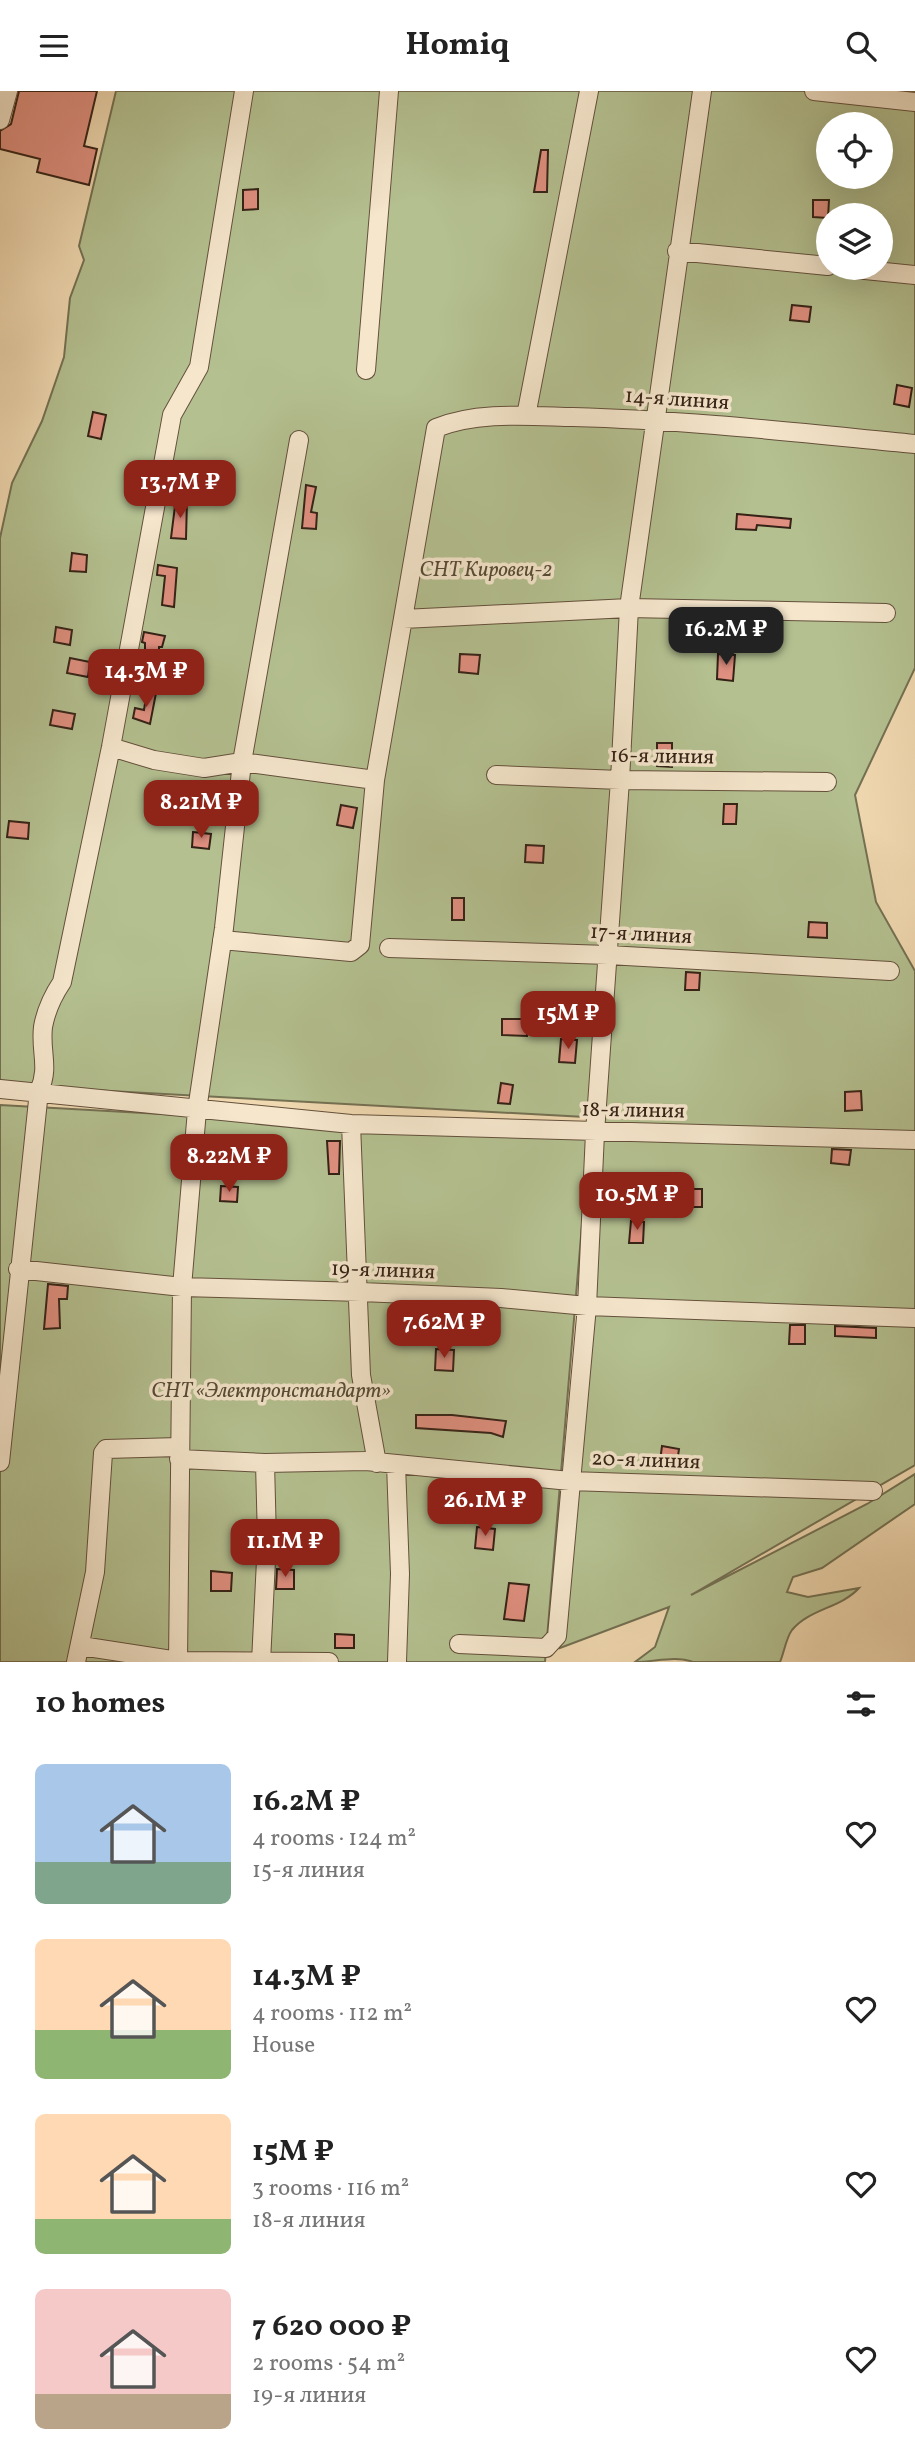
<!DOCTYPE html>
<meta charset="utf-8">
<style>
:root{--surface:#fff;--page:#f2f2f2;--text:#222;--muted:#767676;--accent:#8f2418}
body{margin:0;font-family:Vollkorn,serif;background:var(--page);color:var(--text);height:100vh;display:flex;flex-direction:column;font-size:26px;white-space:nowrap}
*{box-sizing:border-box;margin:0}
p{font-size:23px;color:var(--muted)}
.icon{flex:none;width:38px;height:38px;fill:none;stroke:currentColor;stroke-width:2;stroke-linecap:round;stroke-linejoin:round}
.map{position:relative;height:1571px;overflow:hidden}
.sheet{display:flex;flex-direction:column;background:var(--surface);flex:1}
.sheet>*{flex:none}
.tools{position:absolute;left:816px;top:21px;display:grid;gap:14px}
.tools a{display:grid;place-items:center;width:77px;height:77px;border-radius:50%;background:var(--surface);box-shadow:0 7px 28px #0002;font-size:35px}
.price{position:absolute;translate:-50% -60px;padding:0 16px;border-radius:14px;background:var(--accent);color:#fff;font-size:23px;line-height:46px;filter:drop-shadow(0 2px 4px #0008)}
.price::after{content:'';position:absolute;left:50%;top:42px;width:21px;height:16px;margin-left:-10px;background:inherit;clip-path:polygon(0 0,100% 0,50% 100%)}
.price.selected{background:#222;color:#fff}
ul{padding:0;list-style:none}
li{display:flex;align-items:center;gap:21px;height:175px;padding:0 35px}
li span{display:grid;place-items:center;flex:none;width:196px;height:140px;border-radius:10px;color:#555}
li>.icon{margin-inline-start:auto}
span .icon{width:84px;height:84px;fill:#fffc;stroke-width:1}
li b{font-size:30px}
h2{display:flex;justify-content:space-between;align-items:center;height:84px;padding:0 35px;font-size:30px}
header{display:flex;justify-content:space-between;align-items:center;height:91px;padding:0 35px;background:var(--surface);font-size:32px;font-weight:700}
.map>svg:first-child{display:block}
.green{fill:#b4c090;stroke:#747153;stroke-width:2;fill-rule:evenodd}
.building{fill:#e09080;stroke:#352216;stroke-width:2}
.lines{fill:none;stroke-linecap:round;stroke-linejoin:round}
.minor-casing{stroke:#64503c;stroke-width:20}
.minor{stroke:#f5e6cc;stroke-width:18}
.labels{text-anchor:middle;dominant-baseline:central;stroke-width:7;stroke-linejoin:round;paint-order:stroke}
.street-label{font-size:21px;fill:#352216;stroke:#f5e6cc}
.park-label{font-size:21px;font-style:italic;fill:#554a34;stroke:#f5e6cc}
</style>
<header><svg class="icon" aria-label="menu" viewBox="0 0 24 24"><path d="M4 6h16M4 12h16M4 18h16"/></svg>Homiq<svg class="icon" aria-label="search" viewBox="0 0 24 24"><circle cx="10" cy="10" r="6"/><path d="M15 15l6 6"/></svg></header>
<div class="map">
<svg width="915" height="1571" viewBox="0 0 915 1571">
<rect width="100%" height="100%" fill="#f0d8b0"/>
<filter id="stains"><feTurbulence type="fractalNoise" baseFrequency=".00286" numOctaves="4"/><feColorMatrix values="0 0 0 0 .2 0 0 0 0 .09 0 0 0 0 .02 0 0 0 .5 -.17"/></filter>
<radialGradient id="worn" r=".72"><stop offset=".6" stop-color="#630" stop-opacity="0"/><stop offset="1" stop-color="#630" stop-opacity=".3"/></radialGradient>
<path class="green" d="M116 0H915V577L855 704 876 811 915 880V1374L691 1504 867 1413 915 1383V1413L822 1477 793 1486 787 1501 808 1506 859 1497C841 1517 809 1518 792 1539 786 1547 784 1562 780 1571H693C675 1564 655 1571 635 1571L655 1556 669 1516 560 1557 603 1027 0 994V447L12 392 42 330 64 266 70 207 84 169 79 155ZM828 33H880V86H828ZM828 124H880V177H828Z
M0 1014 341 1033 590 1039 545 1571H0Z"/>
<path class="building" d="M19 0H97L84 55 97 58 89 94 37 81 40 68 0 58V40L11 33Z
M541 59H548L547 101H534Z
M258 98V118L243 119V99Z
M813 109H829L828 127 813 126Z
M792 214 811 216 809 231 790 229Z
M897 294 912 297 909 316 894 313Z
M93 321 106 324 101 348 88 345Z
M306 394 316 396 311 421 317 422 316 438 302 437Z
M176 407 187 408 186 448 171 447Z
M737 423 791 428 790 437 757 434 756 439 736 438Z
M72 462 87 464 86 481 70 480Z
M158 474 177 477 174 516 162 514 165 485 157 484Z
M56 536 72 539 70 554 54 551Z
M144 541 165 545 162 556H159V570L145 569V552L142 551Z
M460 563 480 564 478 583 459 581Z
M718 563 735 564 733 590 717 588Z
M70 567 90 571 88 586 67 582Z
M147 600 156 602 150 633 133 627 135 617 144 619Z
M53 619 75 623 72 638 50 634Z
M657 652H672V676L657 675Z
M207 701 223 703 221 722 204 720Z
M724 713H737L736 733H723Z
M341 714 357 717 353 737 337 734Z
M9 730 29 732 28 748 7 746Z
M193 741 211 743 209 758 192 756Z
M526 754 544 755 543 772 525 771Z
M452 807H464V829H452Z
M809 831 827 832V847L808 846Z
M686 881 700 882 699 899H685Z
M502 928H527V945L502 944Z
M561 948 577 949 575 972 559 971Z
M501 992 513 994 510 1013 498 1012Z
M861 1000 862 1019 845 1020V1001Z
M327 1050H340L339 1083H329Z
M832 1058 851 1059 849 1074 831 1072Z
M221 1095 238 1096 237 1111 220 1110Z
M687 1098H702V1116H660L661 1101 687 1102Z
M631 1130 644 1131 643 1152H629Z
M48 1193 68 1195 67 1208H59L60 1237 44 1238Z
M790 1234H805V1253H789Z
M835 1235 876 1237V1247L835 1245Z
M436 1258 454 1259 453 1280 435 1279Z
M416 1324H452L506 1330 503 1346 491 1342 416 1337Z
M662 1355 679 1358 677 1372 660 1370Z
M477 1436 495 1438 493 1459 475 1457Z
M277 1478 294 1479V1498H276Z
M211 1480 232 1482 231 1500H211Z
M509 1492 529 1494 524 1530 504 1528Z
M335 1543 354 1544V1557H335Z"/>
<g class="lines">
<defs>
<path id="minor" d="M814 0 915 11
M0 29 8 0
M677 160 828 175
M845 177 915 184
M366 279 389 0
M526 325 589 0
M403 528 629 517 886 522
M111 656 154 669 204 677 242 671 375 689
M496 684 620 689 827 691
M222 849 351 861 360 854 375 689 436 337C477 320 530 325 573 326 688 329 801 342 915 353
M389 857 608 864 890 880
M0 998 351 1033 915 1049
M351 1033 361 1284 377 1372
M18 1178 182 1196 361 1201 501 1207 587 1215 915 1227
M179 1368 265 1372 366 1370 570 1390 873 1400
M0 1371 39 1000C50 976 40 961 43 936 46 919 52 906 62 891L111 656 172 324 199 276 244 0
M396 1373 400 1483 397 1571
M459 1553 546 1557 557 1545 587 1215 595 1042 620 689 629 517 702 0
M81 1555 178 1570 329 1571
M76 1571 95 1481 103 1362 106 1358 179 1356
M178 1571 182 1196 197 1019 224 837 242 671 299 349
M261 1571 267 1449 265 1372"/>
</defs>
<use href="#minor" class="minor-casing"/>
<use href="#minor" class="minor"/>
</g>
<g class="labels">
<g class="street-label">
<text transform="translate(677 309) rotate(4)">14-я линия</text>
<text transform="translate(662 666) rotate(1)">16-я линия</text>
<text transform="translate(641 844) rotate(3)">17-я линия</text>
<text transform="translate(633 1020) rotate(1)">18-я линия</text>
<text transform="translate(383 1180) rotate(2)">19-я линия</text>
<text transform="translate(646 1370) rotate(2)">20-я линия</text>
</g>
<g class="park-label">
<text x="486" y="479">СНТ Кировец-2</text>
<text x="271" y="1300">СНТ «Электронстандарт»</text>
</g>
</g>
<rect width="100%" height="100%" filter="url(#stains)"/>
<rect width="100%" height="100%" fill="url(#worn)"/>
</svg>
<div class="tools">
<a><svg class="icon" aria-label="locate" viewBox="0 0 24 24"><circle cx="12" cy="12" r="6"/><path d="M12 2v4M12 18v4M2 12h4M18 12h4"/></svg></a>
<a><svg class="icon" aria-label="layers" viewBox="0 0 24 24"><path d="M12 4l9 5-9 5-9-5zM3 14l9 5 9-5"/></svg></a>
</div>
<b class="price" style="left:180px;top:429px">13.7M ₽</b>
<b class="price selected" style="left:726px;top:576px">16.2M ₽</b>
<b class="price" style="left:146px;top:618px">14.3M ₽</b>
<b class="price" style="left:201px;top:749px">8.21M ₽</b>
<b class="price" style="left:568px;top:960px">15M ₽</b>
<b class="price" style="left:229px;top:1103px">8.22M ₽</b>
<b class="price" style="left:637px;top:1141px">10.5M ₽</b>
<b class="price" style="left:444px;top:1269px">7.62M ₽</b>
<b class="price" style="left:485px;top:1447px">26.1M ₽</b>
<b class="price" style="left:285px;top:1488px">11.1M ₽</b>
</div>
<section class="sheet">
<h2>10 homes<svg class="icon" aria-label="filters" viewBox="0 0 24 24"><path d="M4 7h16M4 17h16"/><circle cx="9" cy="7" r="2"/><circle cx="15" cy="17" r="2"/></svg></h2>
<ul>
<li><span style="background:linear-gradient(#a9c7e8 70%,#7fa58c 0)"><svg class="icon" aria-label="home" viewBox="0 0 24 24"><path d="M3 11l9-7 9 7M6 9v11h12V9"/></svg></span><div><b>16.2M ₽</b><p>4 rooms · 124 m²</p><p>15-я линия</p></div><svg class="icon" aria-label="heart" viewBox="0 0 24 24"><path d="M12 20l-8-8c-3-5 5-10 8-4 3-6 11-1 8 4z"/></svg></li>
<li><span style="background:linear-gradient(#ffd9b3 65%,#8fb573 0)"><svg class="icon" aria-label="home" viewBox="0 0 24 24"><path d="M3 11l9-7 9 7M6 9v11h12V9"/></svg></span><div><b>14.3M ₽</b><p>4 rooms · 112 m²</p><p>House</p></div><svg class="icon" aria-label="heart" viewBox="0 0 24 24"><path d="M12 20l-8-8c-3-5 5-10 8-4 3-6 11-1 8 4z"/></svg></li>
<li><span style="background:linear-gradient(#ffd9b3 75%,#8fb573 0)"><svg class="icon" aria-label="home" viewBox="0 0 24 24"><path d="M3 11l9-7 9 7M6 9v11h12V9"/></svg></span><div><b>15M ₽</b><p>3 rooms · 116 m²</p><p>18-я линия</p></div><svg class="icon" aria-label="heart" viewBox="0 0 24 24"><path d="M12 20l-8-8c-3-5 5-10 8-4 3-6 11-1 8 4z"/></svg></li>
<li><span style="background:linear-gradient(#f6c9c9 75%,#b9a48a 0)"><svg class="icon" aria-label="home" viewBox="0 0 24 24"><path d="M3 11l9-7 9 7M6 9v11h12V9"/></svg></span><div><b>7 620 000 ₽</b><p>2 rooms · 54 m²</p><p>19-я линия</p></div><svg class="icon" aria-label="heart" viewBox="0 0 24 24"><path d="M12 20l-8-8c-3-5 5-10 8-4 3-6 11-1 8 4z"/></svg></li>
</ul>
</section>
